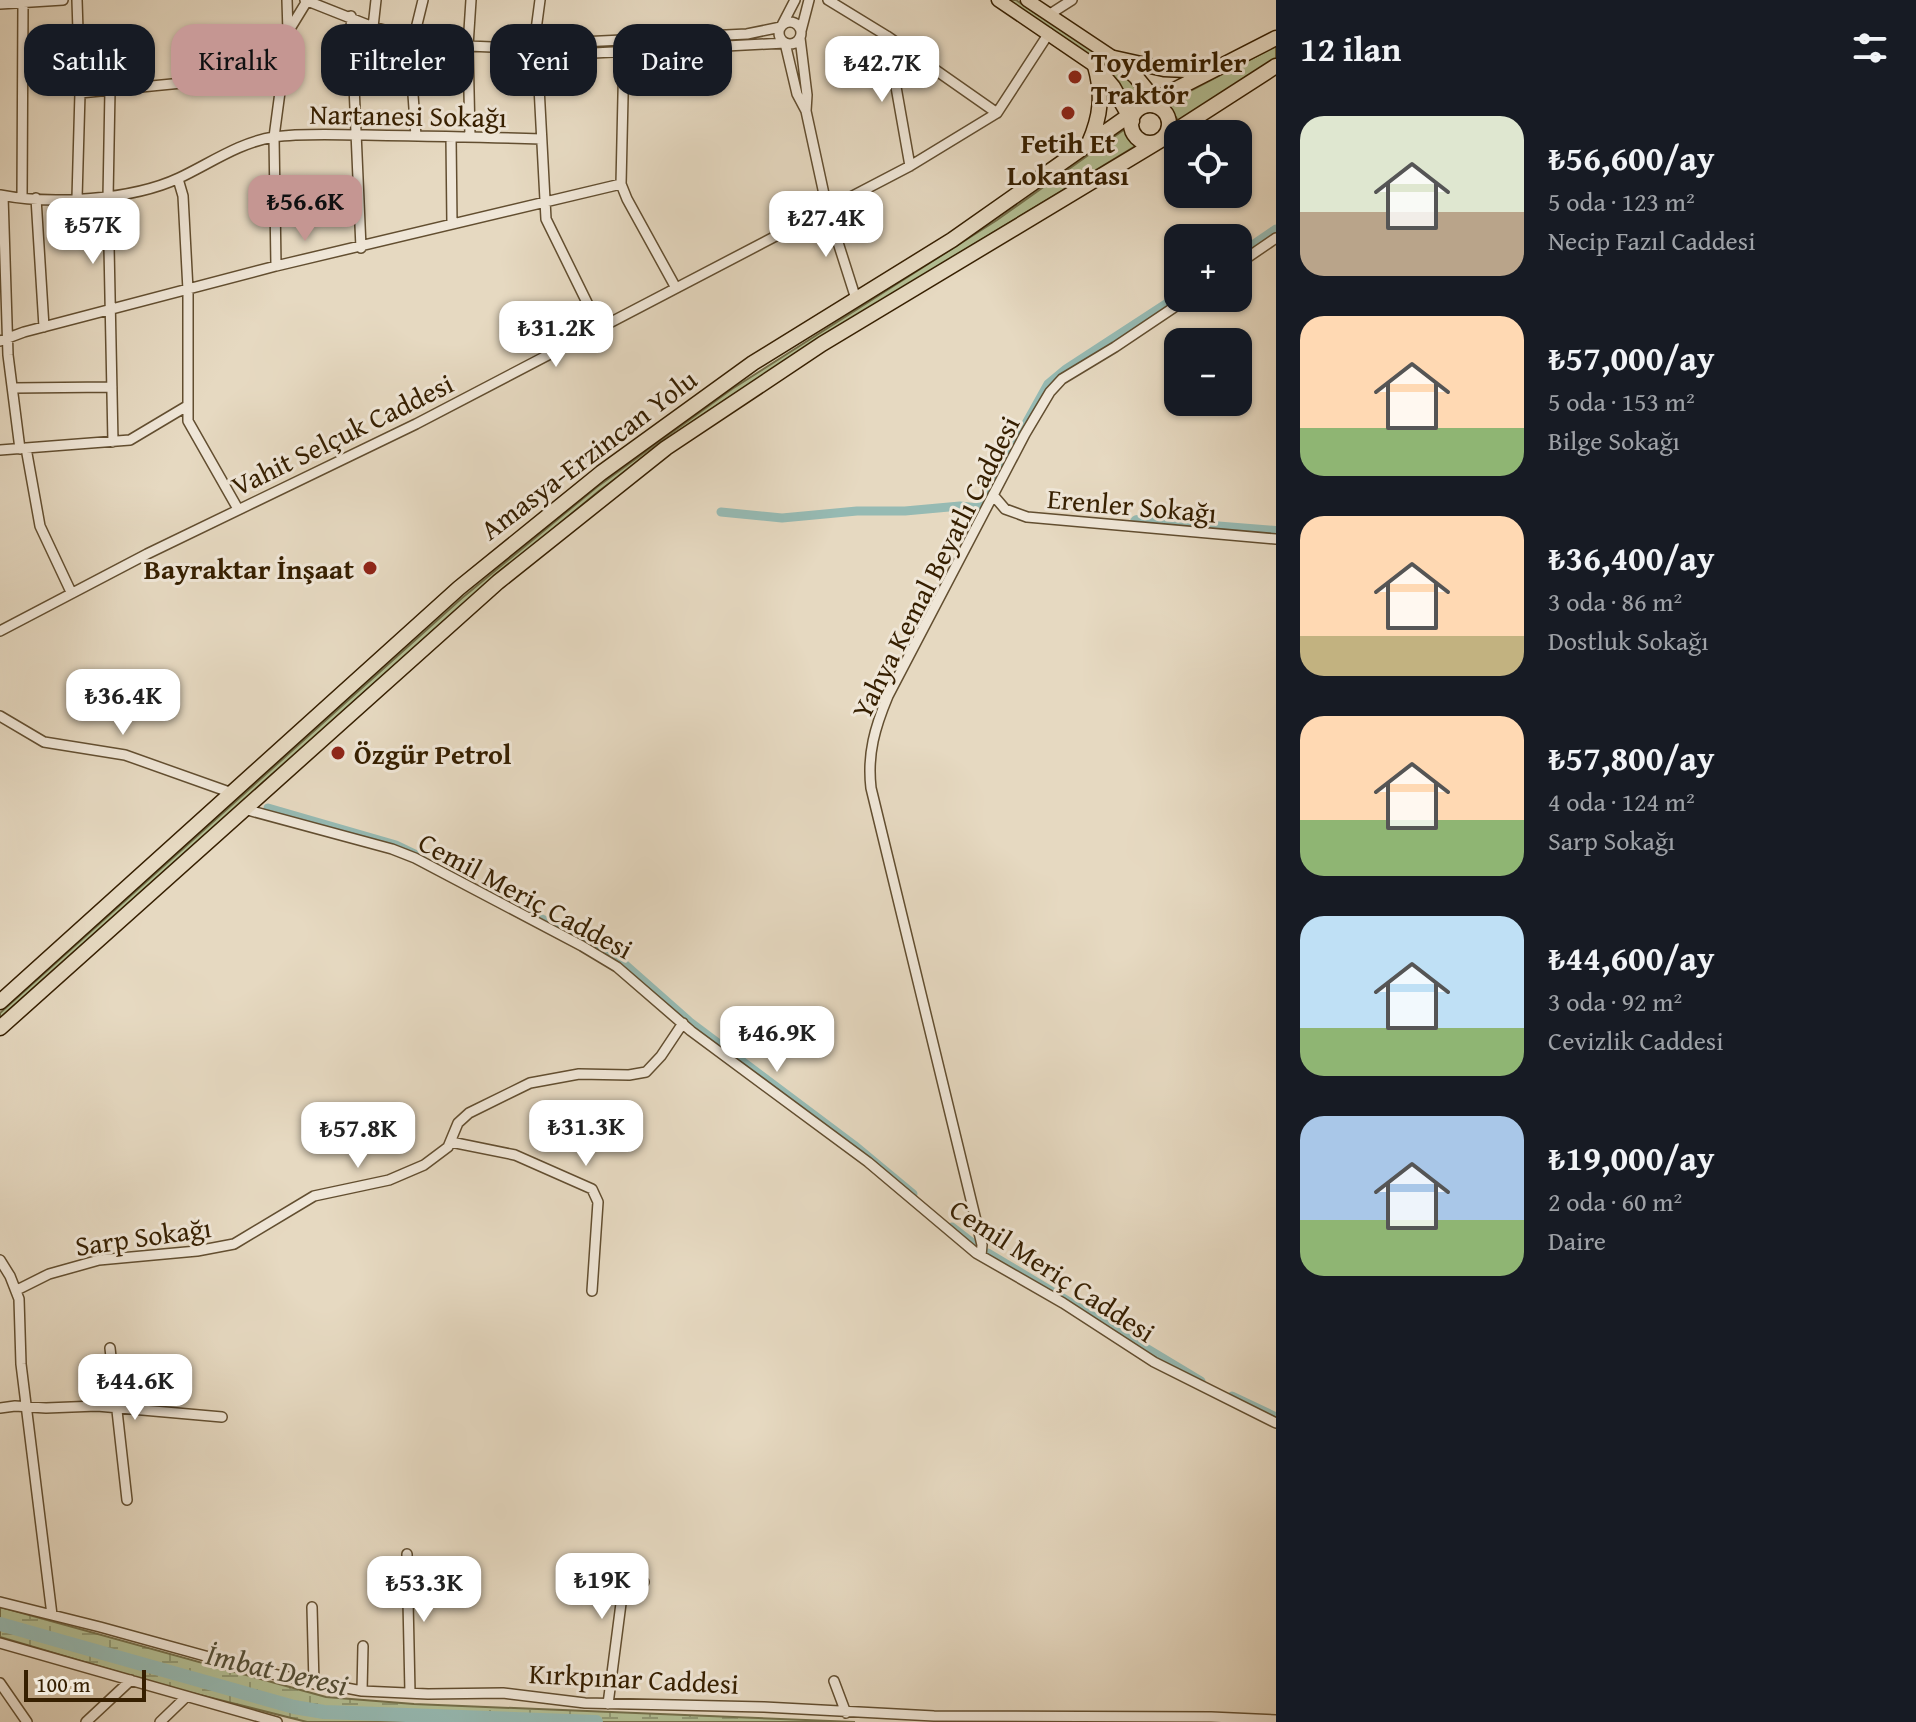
<!DOCTYPE html>
<html lang="tr">
<meta charset="utf-8">
<style>
:root{--surface:#171b24;--page:#20242c;--text:#f1f3f6;--muted:#9ea1a6;--accent:#c59692}
body{margin:0;font-family:"Gentium Book Plus",serif;background:var(--page);color:var(--text);height:100vh;display:flex;flex-direction:column;font-size:30px;white-space:nowrap}
*{box-sizing:border-box;margin:0}
p{font-size:26px;color:var(--muted)}
.icon{flex:none;width:44px;height:44px;fill:none;stroke:currentColor;stroke-width:2;stroke-linecap:round;stroke-linejoin:round}
.map{position:relative;flex:1;overflow:hidden}
.side{display:flex;flex-direction:column;background:var(--surface);width:640px}
.side>*{flex:none}
.top-card{position:absolute;left:24px;top:24px;width:760px;height:72px;display:flex;gap:16px}
.tools{position:absolute;left:1164px;top:120px;display:grid;gap:16px}
.tools a{display:grid;place-items:center;width:88px;height:88px;border-radius:16px;background:var(--surface);box-shadow:0 2px 6px #0004;font-size:40px}
.scale{position:absolute;left:24px;bottom:20px;width:122px;box-sizing:border-box;padding-left:8px;border:4px solid #361f00;border-top:0;font-size:22px;line-height:28px;white-space:nowrap;color:#361f00;-webkit-text-stroke:6px #efe6d7;paint-order:stroke}
.price{position:absolute;translate:-50% -68px;padding:0 18px;border-radius:16px;background:#fff;color:#222;font-size:26px;line-height:52px;filter:drop-shadow(0 2px 4px #0008)}
.price::after{content:'';position:absolute;left:50%;top:48px;width:24px;height:18px;margin-left:-12px;background:inherit;clip-path:polygon(0 0,100% 0,50% 100%)}
.price.active{background:var(--accent);color:#111}
ul{padding:0;list-style:none}
li{display:flex;align-items:center;gap:24px;height:200px;padding:0 24px}
li span{display:grid;place-items:center;flex:none;width:224px;height:160px;border-radius:24px;color:#555}
li>.icon{margin-inline-start:auto}
span .icon{width:96px;height:96px;fill:#fffc;stroke-width:1}
li b{font-size:34px}
h2{display:flex;justify-content:space-between;align-items:center;height:96px;padding:0 24px;font-size:34px}
.chip{padding:0 28px;border-radius:24px;background:var(--surface);box-shadow:0 2px 6px #0004;font-size:28px;line-height:72px}
.chip.active{background:var(--accent);color:#111}
main{display:flex;flex:1;min-height:0}
.map>svg:first-child{display:block}
.green{fill:#b3bf94;stroke:#746f4a;stroke-width:2}
.wetland{fill:url(#wetland-marsh);stroke:#746f4a;stroke-width:2}
.lines{fill:none;stroke-linecap:round;stroke-linejoin:round}
.canal{stroke:#96bab3;stroke-width:9}
.river{stroke:#96bab3;stroke-width:14}
.minor-casing{stroke:#624e30;stroke-width:12}
.major-casing{stroke:#361f00;stroke-width:15}
.highway-casing{stroke:#361f00;stroke-width:17}
.minor{stroke:#efe6d7;stroke-width:9}
.major{stroke:#e6d9c1;stroke-width:12}
.highway{stroke:#e6d9c1;stroke-width:14}
.poi-dot{fill:#8f2418;stroke:#efe6d7;stroke-width:3}
.labels{text-anchor:middle;dominant-baseline:central;stroke-width:6;stroke-linejoin:round;paint-order:stroke}
.poi-label{font-size:28px;font-weight:bold;fill:#361f00;stroke:#efe6d7;text-anchor:start}
.street-label{font-size:28px;fill:#361f00;stroke:#efe6d7}
.water-label{font-size:30px;font-style:italic;fill:#534e36;stroke:#efe6d7}
</style>
<main>
<div class="map">
<svg width="1276" height="1722" viewBox="0 0 1276 1722">
<defs>
<pattern id="wetland-marsh" width="20" height="14" patternUnits="userSpaceOnUse" patternTransform="scale(2)"><rect width="20" height="14" fill="#b3bf94"/><path d="M1 5h8M5 5V1M11 12h8M15 12V8" fill="none" stroke="#929b76"/></pattern>
</defs>
<rect width="100%" height="100%" fill="#e6d9c1"/>
<filter id="stains"><feTurbulence type="fractalNoise" baseFrequency=".0025" numOctaves="4"/><feColorMatrix values="0 0 0 0 .2 0 0 0 0 .09 0 0 0 0 .02 0 0 0 .5 -.17"/></filter>
<radialGradient id="worn" r=".72"><stop offset=".6" stop-color="#630" stop-opacity="0"/><stop offset="1" stop-color="#630" stop-opacity=".3"/></radialGradient>
<path class="green" d="M1007 0H1016L1105 59 1142 91 1126 100 1097 61Z
M1276 46V58L1179 122 1167 103Z
M1125 129 1137 145 810 344 707 412 599 491 465 602 0 1020V1013L462 598 597 487 732 389 997 220Z"/>
<path class="wetland" d="M0 1607 326 1697 414 1704 855 1722H307L172 1688 0 1637Z"/>
<g class="lines">
<path class="canal" d="M1238 255 1276 229
M721 512 782 518 857 511H905L960 506 979 508 1048 384 1066 369 1178 296
M268 808 396 845 421 857
M516 906 596 946 620 960 690 1022 854 1145 913 1194
M952 1227 974 1244
M988 1253 1201 1381
M1232 1396 1276 1417"/>
<path class="river" d="M1137 522 1276 533
M0 1624 294 1707 324 1712 596 1722"/>
<defs>
<path id="minor" d="M77 0 80 93 77 198
M305 0 373 27 415 38 468 46 539 49 556 55 785 43 797 94 806 111
M540 0 536 30 546 219 599 327
M828 0 887 36 997 113
M0 4 63 0
M1050 14 1072 0
M351 16 361 248
M779 33a11 11 0 1 1 22 0a11 11 0 1 1-22 0Z
M373 27 376 0
M801 31 809 0
M288 32 307 1
M887 36 910 166
M800 38 807 95 806 111 827 208 856 299
M539 49 560 43 747 34 781 27 795 0
M624 52 621 184 627 199 676 288
M110 90 108 198 113 442
M80 93 283 73
M416 136 410 53 423 0
M451 137 452 224
M470 137 468 46 471 0
M178 179 183 196 188 290V421L238 509
M0 195C51 205 132 200 179 178 209 164 240 142 274 137 303 133 335 135 365 135 424 136 483 137 541 139
M3 196 8 355 20 449
M22 198 23 3
M36 198 44 327
M1238 264 1276 238
M276 266 274 137 288 32 287 0
M0 341 24 332 276 266 621 184
M14 388 112 387
M26 448 40 526 71 592
M0 450 130 440 187 406
M993 495 1005 509 1027 517 1276 539
M0 631 147 554 416 424 910 166 997 113 1049 33
M0 716 44 742 125 755 232 793
M244 809 392 849 415 858 582 946 617 967 691 1031 868 1162 976 1253 1063 1303 1154 1362 1276 1423
M451 1142 515 1155 592 1189 598 1202 592 1291
M981 1256 982 1245 871 788C867 754 875 727 888 696L1025 434 1050 392 1062 379 1115 347 1188 298
M0 1260 10 1276 19 1299 21 1364 52 1615
M17 1290 49 1274 99 1260 197 1251 234 1244 314 1196 389 1180 424 1165 448 1147 458 1123 469 1113 530 1083 579 1074 629 1075 646 1072 661 1056 683 1023
M110 1348 127 1500
M0 1408 15 1406 46 1408 97 1406 222 1417
M407 1554 410 1693
M0 1602 100 1627 267 1673 362 1691 428 1694 503 1693 585 1703 764 1707 934 1716 1211 1717 1276 1720
M312 1607 314 1684
M0 1643 277 1722
M834 1681 846 1713
M0 1683 27 1722
M362 1691 363 1646
M608 1704 623 1588 631 1583 644 1582
M86 1722 131 1680
M160 1722 186 1697"/>
<path id="major" d="M998 0 1095 66
M1027 0 1114 58"/>
<path id="highway" d="M1114 58 1164 69 1208 71
M1119 62 1136 77 1159 105
M1098 69 1113 87 1132 121
M1131 124a19 19 0 1 1 38 0a19 19 0 1 1-38 0Z
M1089 143C1101 116 1103 94 1095 66
M0 1002 459 588 601 473 753 363 952 240 1141 107 1276 38
M0 1028 498 582 666 448 822 344 1161 140 1276 66"/>
</defs>
<use href="#minor" class="minor-casing"/>
<use href="#major" class="major-casing"/>
<use href="#highway" class="highway-casing"/>
<use href="#minor" class="minor"/>
<use href="#major" class="major"/>
<use href="#highway" class="highway"/>
</g>
<g class="poi-dot">
<circle cx="1075" cy="77" r="8"/>
<circle cx="1068" cy="113" r="8"/>
<circle cx="370" cy="568" r="8"/>
<circle cx="338" cy="753" r="8"/>
</g>
<g class="labels">
<g class="poi-label">
<text x="1091" y="61">Toydemirler<tspan x="1091" dy="32">Traktör</tspan></text>
<text x="1068" y="142" text-anchor="middle">Fetih Et<tspan x="1068" dy="32">Lokantası</tspan></text>
<text x="354" y="568" text-anchor="end">Bayraktar İnşaat</text>
<text x="354" y="753">Özgür Petrol</text>
</g>
<g class="street-label">
<text transform="translate(408 115) rotate(1)">Nartanesi Sokağı</text>
<text transform="translate(342 434) rotate(-26)">Vahit Selçuk Caddesi</text>
<text transform="translate(588 454) rotate(-37)">Amasya-Erzincan Yolu</text>
<text transform="translate(1132 505) rotate(5)">Erenler Sokağı</text>
<text transform="translate(935 567) rotate(-63)">Yahya Kemal Beyatlı Caddesi</text>
<text transform="translate(526 895) rotate(28)">Cemil Meriç Caddesi</text>
<text transform="translate(143 1236) rotate(-8)">Sarp Sokağı</text>
<text transform="translate(1053 1270) rotate(33)">Cemil Meriç Caddesi</text>
<text transform="translate(634 1678) rotate(3)">Kırkpınar Caddesi</text>
</g>
<g class="water-label">
<text transform="translate(277 1669) rotate(13)">İmbat Deresi</text>
</g>
</g>
<rect width="100%" height="100%" filter="url(#stains)"/>
<rect width="100%" height="100%" fill="url(#worn)"/>
</svg>
<div class="tools">
<a><svg class="icon" aria-label="locate" viewBox="0 0 24 24"><circle cx="12" cy="12" r="6"/><path d="M12 2v4M12 18v4M2 12h4M18 12h4"/></svg></a>
<a>+</a>
<a>−</a>
</div>
<div class="scale">100 m</div>
<b class="price" style="left:882px;top:104px">₺42.7K</b>
<b class="price active" style="left:305px;top:243px">₺56.6K</b>
<b class="price" style="left:826px;top:259px">₺27.4K</b>
<b class="price" style="left:93px;top:266px">₺57K</b>
<b class="price" style="left:556px;top:369px">₺31.2K</b>
<b class="price" style="left:123px;top:737px">₺36.4K</b>
<b class="price" style="left:777px;top:1074px">₺46.9K</b>
<b class="price" style="left:586px;top:1168px">₺31.3K</b>
<b class="price" style="left:358px;top:1170px">₺57.8K</b>
<b class="price" style="left:135px;top:1422px">₺44.6K</b>
<b class="price" style="left:602px;top:1621px">₺19K</b>
<b class="price" style="left:424px;top:1624px">₺53.3K</b>
<div class="top-card">
<a class="chip">Satılık</a>
<a class="chip active">Kiralık</a>
<a class="chip">Filtreler</a>
<a class="chip">Yeni</a>
<a class="chip">Daire</a>
</div>
</div>
<section class="side">
<h2>12 ilan<svg class="icon" aria-label="filters" viewBox="0 0 24 24"><path d="M4 7h16M4 17h16"/><circle cx="9" cy="7" r="2"/><circle cx="15" cy="17" r="2"/></svg></h2>
<ul>
<li><span style="background:linear-gradient(#dfe7d0 60%,#b9a48a 0)"><svg class="icon" aria-label="home" viewBox="0 0 24 24"><path d="M3 11l9-7 9 7M6 9v11h12V9"/></svg></span><div><b>₺56,600/ay</b><p>5 oda · 123 m²</p><p>Necip Fazıl Caddesi</p></div></li>
<li><span style="background:linear-gradient(#ffd9b3 70%,#8fb573 0)"><svg class="icon" aria-label="home" viewBox="0 0 24 24"><path d="M3 11l9-7 9 7M6 9v11h12V9"/></svg></span><div><b>₺57,000/ay</b><p>5 oda · 153 m²</p><p>Bilge Sokağı</p></div></li>
<li><span style="background:linear-gradient(#ffd9b3 75%,#c2b280 0)"><svg class="icon" aria-label="home" viewBox="0 0 24 24"><path d="M3 11l9-7 9 7M6 9v11h12V9"/></svg></span><div><b>₺36,400/ay</b><p>3 oda · 86 m²</p><p>Dostluk Sokağı</p></div></li>
<li><span style="background:linear-gradient(#ffd9b3 65%,#8fb573 0)"><svg class="icon" aria-label="home" viewBox="0 0 24 24"><path d="M3 11l9-7 9 7M6 9v11h12V9"/></svg></span><div><b>₺57,800/ay</b><p>4 oda · 124 m²</p><p>Sarp Sokağı</p></div></li>
<li><span style="background:linear-gradient(#bfe0f5 70%,#8fb573 0)"><svg class="icon" aria-label="home" viewBox="0 0 24 24"><path d="M3 11l9-7 9 7M6 9v11h12V9"/></svg></span><div><b>₺44,600/ay</b><p>3 oda · 92 m²</p><p>Cevizlik Caddesi</p></div></li>
<li><span style="background:linear-gradient(#a9c7e8 65%,#8fb573 0)"><svg class="icon" aria-label="home" viewBox="0 0 24 24"><path d="M3 11l9-7 9 7M6 9v11h12V9"/></svg></span><div><b>₺19,000/ay</b><p>2 oda · 60 m²</p><p>Daire</p></div></li>
</ul>
</section>
</main>
